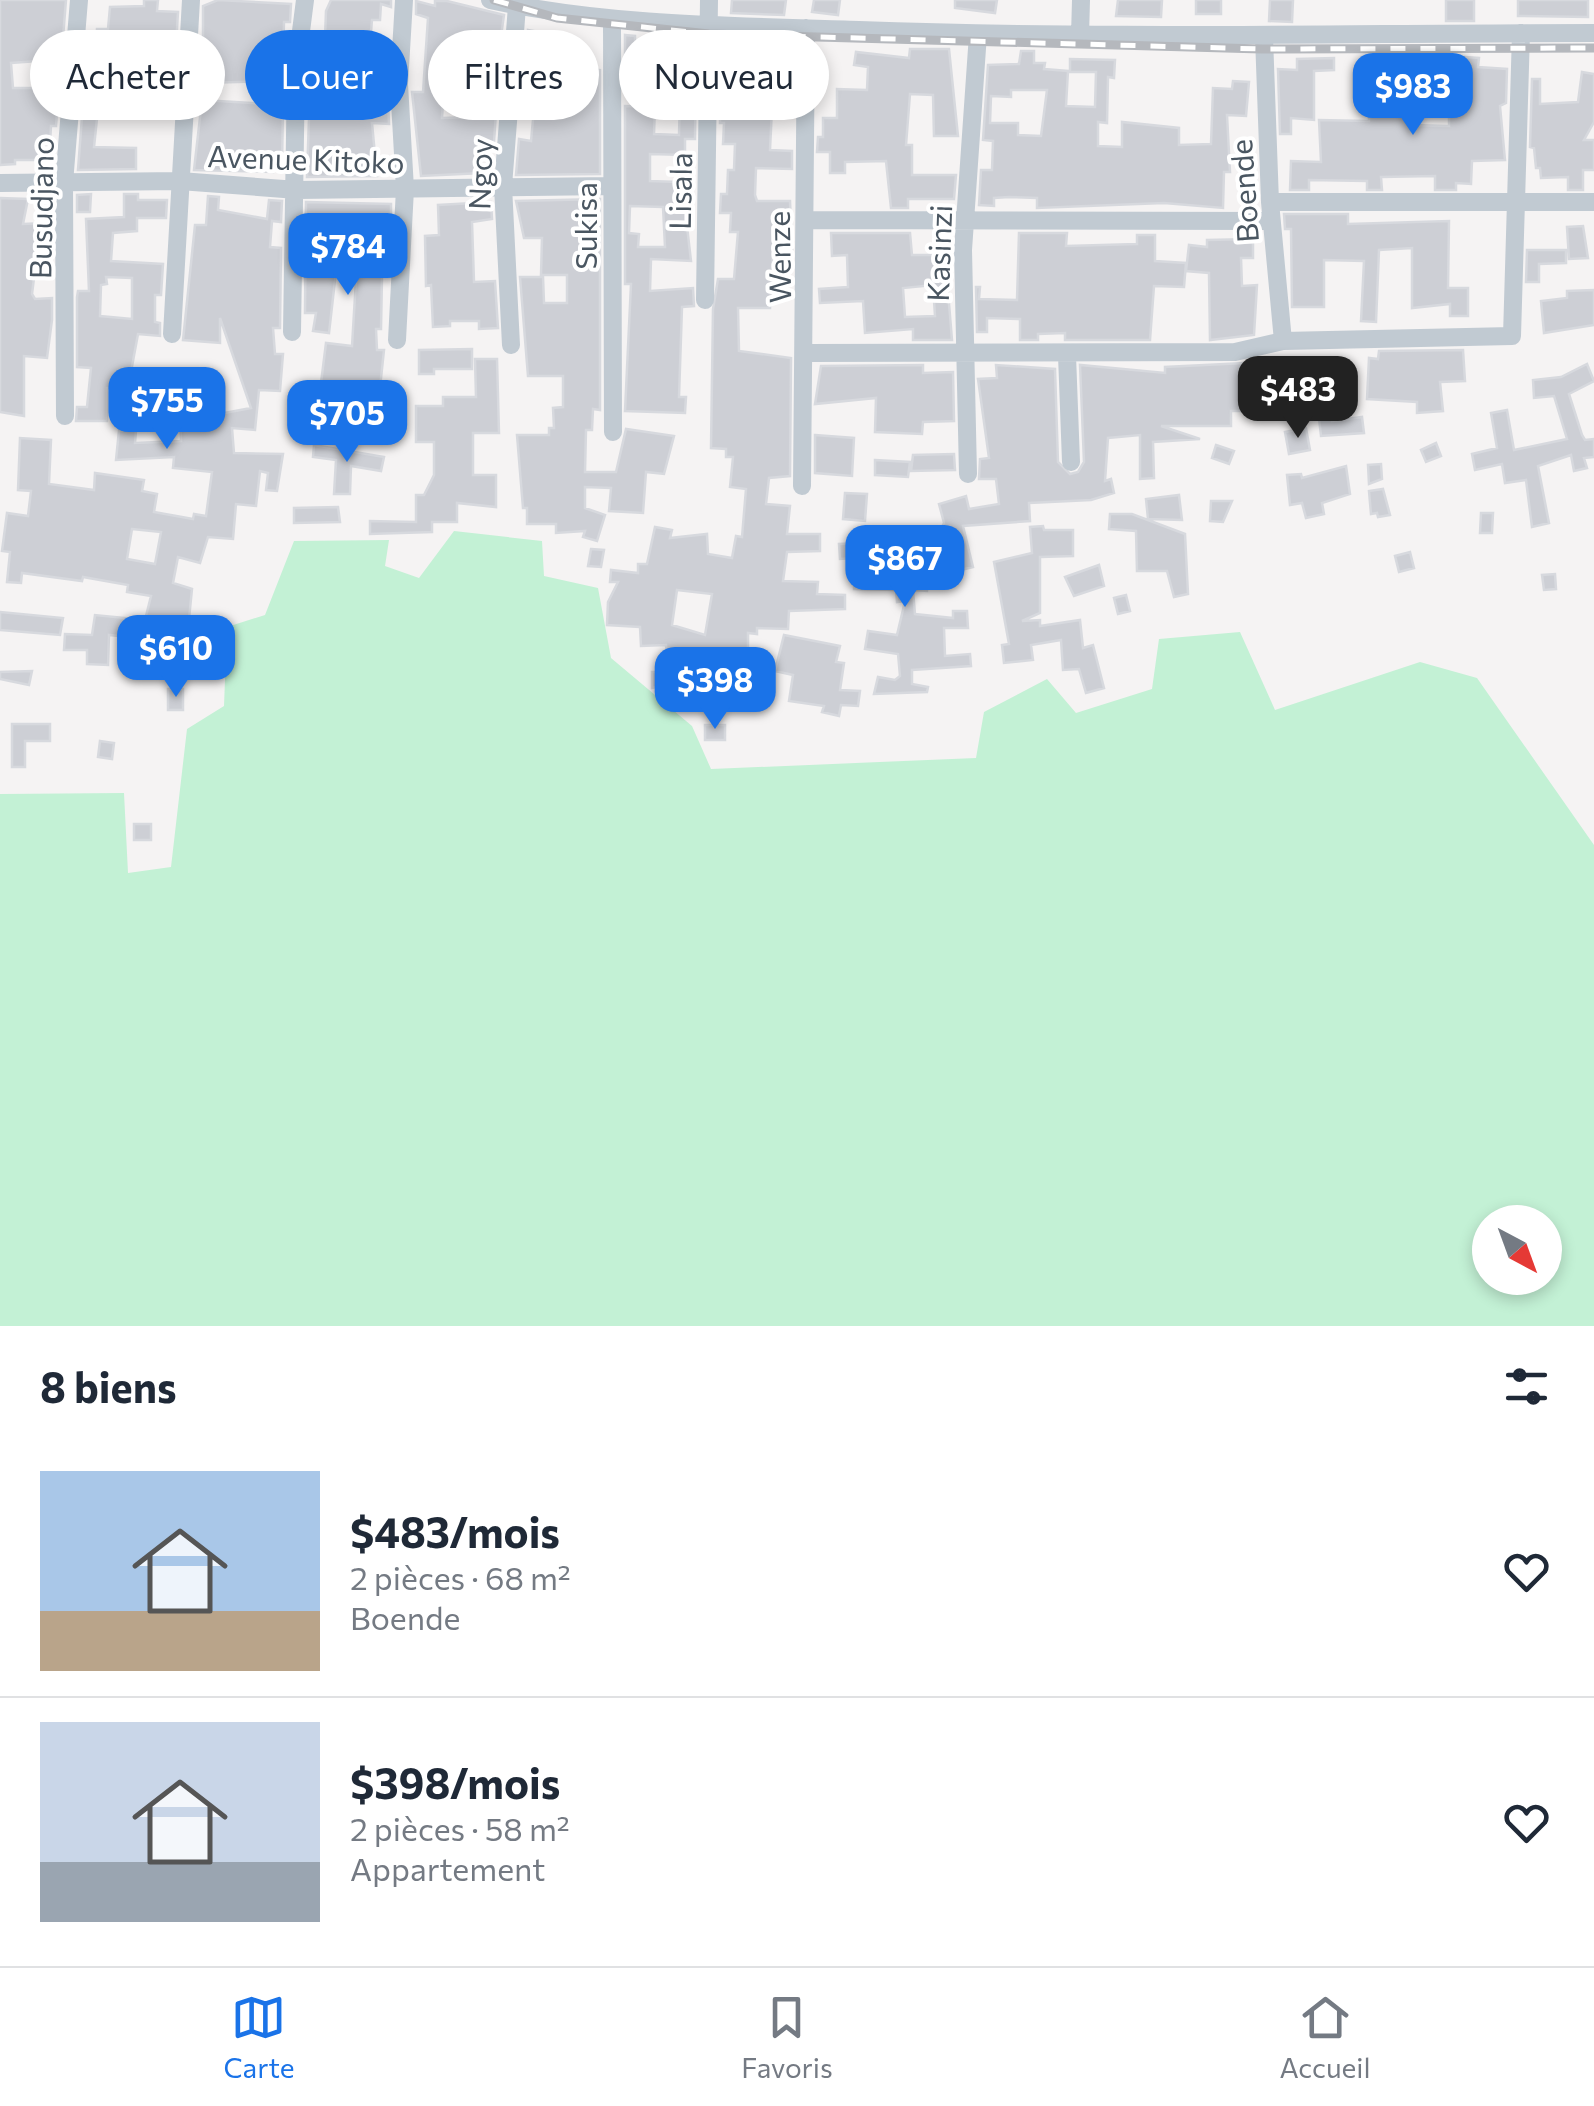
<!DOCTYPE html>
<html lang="fr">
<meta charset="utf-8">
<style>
:root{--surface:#fff;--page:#f2f2f3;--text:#1f2937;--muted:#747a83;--line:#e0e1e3;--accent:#1a73e8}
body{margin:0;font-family:Commissioner,sans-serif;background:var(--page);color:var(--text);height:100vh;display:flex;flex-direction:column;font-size:38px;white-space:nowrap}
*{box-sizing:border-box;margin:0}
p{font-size:32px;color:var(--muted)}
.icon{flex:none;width:55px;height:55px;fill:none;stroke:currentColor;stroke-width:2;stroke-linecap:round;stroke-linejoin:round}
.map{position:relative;height:1326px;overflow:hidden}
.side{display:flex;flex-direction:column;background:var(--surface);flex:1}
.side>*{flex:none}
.hud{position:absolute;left:30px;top:30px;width:1000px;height:90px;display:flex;gap:20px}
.needle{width:65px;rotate:139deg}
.tools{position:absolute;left:1472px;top:1205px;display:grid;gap:20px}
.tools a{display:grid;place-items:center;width:90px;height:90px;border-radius:50%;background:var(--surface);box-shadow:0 5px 15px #0003;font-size:50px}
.price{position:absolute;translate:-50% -85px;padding:0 22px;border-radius:20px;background:var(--accent);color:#fff;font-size:32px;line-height:65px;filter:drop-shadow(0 2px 5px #0008)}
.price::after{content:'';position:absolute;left:50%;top:60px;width:30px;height:22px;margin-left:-15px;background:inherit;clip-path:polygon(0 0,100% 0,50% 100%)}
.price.on{background:#222;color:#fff}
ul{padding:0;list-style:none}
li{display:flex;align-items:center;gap:30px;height:250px;padding:0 40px}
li+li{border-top:2px solid var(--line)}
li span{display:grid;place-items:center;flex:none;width:280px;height:200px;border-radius:0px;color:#555}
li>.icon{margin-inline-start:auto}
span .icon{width:120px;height:120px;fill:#fffc;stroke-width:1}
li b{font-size:42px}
h2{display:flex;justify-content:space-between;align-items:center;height:120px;padding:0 40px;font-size:42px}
.chip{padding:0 35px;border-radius:45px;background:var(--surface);box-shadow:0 5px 15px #0003;font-size:35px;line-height:90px}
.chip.on{background:var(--accent);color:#fff}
.tab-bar{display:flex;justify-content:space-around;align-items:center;height:140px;border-top:2px solid var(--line);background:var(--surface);font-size:28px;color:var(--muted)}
.tab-bar a{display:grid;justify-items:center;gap:5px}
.tab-bar .on{color:var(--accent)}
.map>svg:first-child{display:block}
.green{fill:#c3f1d5;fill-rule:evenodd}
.building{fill:#cdcfd5;stroke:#d7d9de;stroke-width:2.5;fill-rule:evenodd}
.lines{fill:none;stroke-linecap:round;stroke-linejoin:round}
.street{stroke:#c1cad2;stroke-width:18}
.rail-casing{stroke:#b5b8bd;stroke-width:9}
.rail{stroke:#fff;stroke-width:5;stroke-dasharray:15;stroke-linecap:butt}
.labels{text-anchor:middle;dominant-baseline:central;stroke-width:8;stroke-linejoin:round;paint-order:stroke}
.street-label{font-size:30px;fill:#4a5661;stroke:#fff}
</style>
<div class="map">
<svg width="1594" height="1326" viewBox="0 0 1594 1326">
<rect width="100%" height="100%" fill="#f5f3f3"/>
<path class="green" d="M454 531 542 541 544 576 598 588 611 658 692 726 711 769 976 758 984 712 1047 679 1076 713 1152 689 1159 639 1240 632 1275 710 1420 662 1477 678 1594 845V1326H0V794L124 793 128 873 171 867 187 729 224 706 227 627 265 615 294 541 389 540 385 566 419 578ZM1545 1222V1278H1490V1222Z"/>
<path class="building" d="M0 0H66L56 126H51L50 144H40V160H15V164L0 165ZM38 61 37 88H13L11 63Z
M144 0H158L157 11 178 12 176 46 167 47 166 68 151 67 152 53 117 52V62H109L112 110 98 109 94 147 136 148V169L78 170 87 50H96L97 29H108L110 7 144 6Z
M218 0 291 4 290 22H284L283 56H276L277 81 203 83V6Z
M331 0H391V7L381 4 380 20H372L369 56 370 82 387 81 389 124 372 123 377 176 307 177 309 118H324L322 68H313L314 38H325L326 11Z
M732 0H786L784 15 731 13Z
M814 0H840L838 15 812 12Z
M955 0H997L995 13 955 8Z
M1118 0H1162L1161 17 1116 16Z
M1196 0H1221V14H1196Z
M1270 0H1293L1292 22 1269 21Z
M1446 0H1474V21H1446Z
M1518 0H1588V17L1518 16Z
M416 1 435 6V1H447L504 15 496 71 475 70 471 92 444 87 442 118 472 117V97L497 98 494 142 481 143 482 173 421 176 412 92H423L428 18 416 14Z
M528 30 544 33 543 40 565 39 566 72 592 77V69L600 70V174L516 175 519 139 531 141 534 109H522L523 92 540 91 547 56 526 53Z
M625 35 635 36V46L657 47V68H635L634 94 625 93Z
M721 48 763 51 762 67 793 49V108H772L770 150 792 151V169L756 168 755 195 757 201H790L792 249H773L770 308H738L739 351 791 358 790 476 769 478 766 504 790 506 787 534H820V551L787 552 783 581 818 582 817 594 845 595V609L789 611 788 629 757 628V634L748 633V666L721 669 724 694 709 695 707 676 652 688V672H669L666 645 641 646 640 627 607 625 608 602 618 582H610L611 570 638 573V564H647L655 527 672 530 670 538 707 534 708 554 732 558 736 536 742 537 746 489 730 487 733 457H726V449L711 448 713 309 718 279H734L738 232H730L731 213H720L721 194H727L728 170H734L735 144H723L724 123H720ZM677 590 712 594 705 635 672 625Z
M910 49H949L958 136H934L933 95 910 94 906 145H912V175H956L954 199H908V208H891L886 161 845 162V173H830V152H817L818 137H823V118H837V89L867 90 868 67 854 65 856 52 909 58Z
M1021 51H1034V63H1045L1044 69 1068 71 1066 106 1095 107 1096 72H1070V59L1115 60 1114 78 1108 77 1107 123 1098 122V146L1122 147V122L1179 128V145L1211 144 1213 88 1232 89 1233 81 1249 82 1246 116 1227 115 1230 172H1224L1223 208 1164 203 1037 208V198L1009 197 994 198V206L979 205 981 170H992L993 141 983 140 988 65 1019 64ZM1011 90H1047L1041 136 1018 135V123H990L991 96 1011 97Z
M1465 57 1479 58 1478 67 1507 69 1506 103 1500 106 1505 160 1472 161 1471 184 1456 183V190H1435V176L1381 177 1382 190H1367V181L1309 180V190H1290L1291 161 1321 162 1319 120 1369 121 1368 94 1393 92V86L1413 87 1411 125 1449 126V105H1463Z
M1334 58V70L1314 71V120L1291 118V134H1280L1278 69 1297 70V59Z
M681 60H696L695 139H685V155L650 154V181L678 182 677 209H685L691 261 651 259 650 291 693 288 694 306 682 307 679 397H686L685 413 625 411 631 284H625V106L655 107 654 134 679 135ZM630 206 663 207 665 247H638L639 234 629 233Z
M1582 72 1594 74V122L1584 140H1594V170H1583V190H1568V177L1541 178 1540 168H1536L1534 148 1530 147 1532 79H1540V104L1578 102Z
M202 100 283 105 282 165 273 164V172L194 170Z
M91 194 90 212H77V195Z
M124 194H138V200H167L166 218H137V231L113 233 111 261 163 264 161 295H155V322L160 323V336L138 334 128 388H107V421H76L77 407H87L91 368 77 367V297L78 291H89L86 219 124 217ZM106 277 132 278V319L100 316 101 285 107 284Z
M208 196 219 197 218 210 267 219 269 200 282 201 281 222 272 221 270 247 281 248 280 328H273L275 354H283L280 391 259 390 255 430 232 428 234 453 283 454 277 491 266 490 268 473 260 471 256 506 236 504 233 539 208 537 200 563 178 557 173 583 192 589 187 639 164 633 159 658 144 655 148 639 109 635 108 665 87 664V650H64L65 634 92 635 95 615 145 620 151 596 127 592 128 585 83 577 82 581 22 573 21 583 7 582 10 552 2 551 7 513 28 516 31 491 18 490 20 438 51 440 49 484 94 490 95 473 144 480 142 491 157 494 154 512 193 519 194 514 206 516 212 472 173 468 174 457 116 460 119 430 136 431 135 443 181 441 179 376H220L219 414 251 408 220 318V343L183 340 195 225H206ZM132 529 161 532 155 564 127 559Z
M0 198 28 199 23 224 46 223 49 229 47 255 37 254 32 294 35 299 52 298V320L47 358 24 356V416L0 412Z
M600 199V410L593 409 592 430H586L585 472H616L626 429 674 436 664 474 646 472 643 513 609 511 611 488 585 487V508L605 515 597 541 583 537 585 531 556 533V524H527V508H523L517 435H549V428H554L553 408 563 407V376H528L520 277H543L544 303H567V275H541L542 238H524L516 201Z
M306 202 391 204V225H383L381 329H376L377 350H384L377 416 340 412 341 402 319 399 326 343 352 346 358 246 339 245 329 333 313 331 316 313H305Z
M491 202 492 219 472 222 474 282 495 281 498 328 479 329V321H450V326L433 327 431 285 426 286 425 236 439 235 438 205Z
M1284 214H1348V224L1449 221 1448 288H1468V316H1450V304L1412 308V248L1379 250 1376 322 1361 321 1364 261 1324 260V307H1292L1291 229H1285Z
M1583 226 1588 258 1569 259 1567 227Z
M831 233H910L912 255H945L952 340H913V329L865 333 863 301 820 303 819 289 848 287 847 255 832 256ZM933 285 935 316 905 317 903 288Z
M1019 233H1067L1066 246 1137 244V235H1155V261L1186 263 1184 287 1154 286 1150 340H1065V333L1038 334V340H1020V319L987 318V332H977L976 287H980L979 299 1017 300Z
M1253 239V258H1241L1242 286 1257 285 1254 335 1210 340 1209 273 1186 271 1189 245 1207 247V240Z
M1527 250H1566V263L1539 264V282H1526Z
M1594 290V325L1544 333 1541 301 1567 298V291Z
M472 349V369H434V374H419V350Z
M1463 350 1465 381 1440 382 1443 411 1417 413V402L1367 399 1369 358 1378 359 1379 351Z
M475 359H497L499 433H473V475H496V507L457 503V522H432V532L370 534V521L416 522V495H424L434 475V442H416V406H443V397H476Z
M1285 359H1314V379H1285Z
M1245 363 1257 365 1251 393 1255 392 1256 411H1231V426H1161L1200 439 1153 442 1154 478 1140 479V435L1108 438 1105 481 1111 479 1114 493 1091 500 1029 503 1030 521 963 526 973 567 948 573 939 532 944 523 939 504 966 496 969 509 999 504 996 479H979L980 459 989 458 978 379 997 378 996 365 1055 369 1058 462 1070 474 1078 472 1084 462 1080 365 1165 373V367Z
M1587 364 1594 381 1569 394 1582 435 1585 440 1594 439V457L1584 458 1587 468 1574 471 1571 455 1538 466 1549 523 1532 527 1526 480 1505 483 1502 464 1475 470 1472 454 1497 448 1491 413 1507 410 1514 450 1567 439 1554 396 1534 398 1533 380 1561 377Z
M923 365V373L953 372 954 421 923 422 922 434 875 432 876 398 815 404 821 366Z
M1332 416V421L1362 417 1364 433 1321 436 1319 418Z
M1306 428 1310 450 1289 454 1285 432Z
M815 435 854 438 852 476 815 473Z
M1436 443 1441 456 1426 462 1421 450Z
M314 445 384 457 381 471 351 466 350 494H334L336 460 313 457Z
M1216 445 1234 451 1229 464 1212 458Z
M954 454 955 470 911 471 913 455Z
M875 460 910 462 908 477 875 475Z
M1381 464 1382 479 1369 484 1368 465Z
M1346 466 1350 494 1322 503 1324 514 1306 518 1302 503 1290 505 1287 475 1301 474 1302 478Z
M1383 489 1390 515 1378 517 1377 513 1371 514 1369 491Z
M845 493 867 494 865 521 843 519Z
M1179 495 1182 520 1148 519 1146 499Z
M1211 501H1232L1223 522 1210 521Z
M338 507 340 522 294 523V508Z
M1481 513H1493L1492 533H1480Z
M1110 514H1132L1185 534 1188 594 1174 597 1167 571H1137L1136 531 1109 529Z
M1043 526 1044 530H1073V556L1040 557V613L1022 621 1040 620V626L1080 620 1083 648 1093 645 1104 688 1086 693 1079 669 1063 670 1061 640 1031 645 1033 660 1004 663 1002 645 1009 644 994 562 1032 553 1030 527Z
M931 540 927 591 913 590 915 614 953 618V611H967L968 628H944L945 656 970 654 971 666 912 670V684L928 687 927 692 874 694 878 677 895 680 900 676 898 654 865 649 868 631 897 635 905 601 897 602 896 590 854 589V558L840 559 839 544Z
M591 549 604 550 601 567 588 566Z
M1410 552 1414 568 1399 572 1395 556Z
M1099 565 1104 586 1074 596 1065 577Z
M1555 574 1556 589 1544 590 1542 575Z
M1126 595 1130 611 1118 614 1114 598Z
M0 612 63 618 60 635 0 630Z
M784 635 840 646 836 662 844 663 840 690 860 691 858 706 841 705 839 716 822 712 824 706 789 701 793 675 775 671Z
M32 671 29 685 0 679V672Z
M168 689H183V710H168Z
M12 724H50V741H25V767H12Z
M705 725H725V740H705Z
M100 741 114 743 112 759 98 757Z
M134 824H151V840H134Z"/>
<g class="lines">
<path class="street" d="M490 0C610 26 737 26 859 30 1104 39 1349 33 1594 33
M612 20 613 432
M1080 36 1081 0
M1264 37 1270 202 1283 341
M0 183 180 181 297 190 611 186
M1270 202H1594
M806 220 1271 221
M705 300 709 0
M292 332 296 70 305 0
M172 334 191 0
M397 340 405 189 399 84 404 0
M511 345 503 186 517 6
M807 353 1235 352 1283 341 1512 336 1521 33
M1067 355 1071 462
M65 416 64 183 79 0
M968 474 963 250 978 34
M802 486 806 28"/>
<defs>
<path id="rail" d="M494 0 557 18 709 34 1262 49 1594 48"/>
</defs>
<use href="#rail" class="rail-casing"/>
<use href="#rail" class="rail"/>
</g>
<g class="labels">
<g class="street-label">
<text transform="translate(306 158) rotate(2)">Avenue Kitoko</text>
<text transform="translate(479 174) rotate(-88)">Ngoy</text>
<text transform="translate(679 191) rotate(-89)">Lisala</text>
<text transform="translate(1243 191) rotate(-94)">Boende</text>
<text transform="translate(40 208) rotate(-89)">Busudjano</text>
<text transform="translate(584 226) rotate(-90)">Sukisa</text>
<text transform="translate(938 253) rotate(-88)">Kasinzi</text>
<text transform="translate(778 257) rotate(-91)">Wenze</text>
</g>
</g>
</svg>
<div class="tools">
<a><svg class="needle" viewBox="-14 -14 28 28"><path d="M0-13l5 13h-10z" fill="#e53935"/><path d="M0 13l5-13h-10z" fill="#747a83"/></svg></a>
</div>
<b class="price" style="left:1413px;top:138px">$983</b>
<b class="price" style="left:348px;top:298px">$784</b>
<b class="price on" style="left:1298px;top:441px">$483</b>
<b class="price" style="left:167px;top:452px">$755</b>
<b class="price" style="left:347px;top:465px">$705</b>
<b class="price" style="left:905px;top:610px">$867</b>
<b class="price" style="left:176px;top:700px">$610</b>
<b class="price" style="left:715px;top:732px">$398</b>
<div class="hud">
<a class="chip">Acheter</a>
<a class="chip on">Louer</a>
<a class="chip">Filtres</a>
<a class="chip">Nouveau</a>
</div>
</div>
<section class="side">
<h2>8 biens<svg class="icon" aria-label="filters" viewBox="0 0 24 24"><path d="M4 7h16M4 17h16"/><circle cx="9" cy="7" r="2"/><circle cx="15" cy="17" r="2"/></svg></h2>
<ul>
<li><span style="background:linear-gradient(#a9c7e8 70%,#b9a48a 0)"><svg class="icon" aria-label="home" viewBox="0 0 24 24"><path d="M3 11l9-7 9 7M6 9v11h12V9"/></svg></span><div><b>$483/mois</b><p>2 pièces · 68 m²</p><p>Boende</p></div><svg class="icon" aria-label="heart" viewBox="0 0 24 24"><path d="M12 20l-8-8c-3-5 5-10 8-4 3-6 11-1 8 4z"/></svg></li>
<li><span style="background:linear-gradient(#c9d6e8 70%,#9aa5b1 0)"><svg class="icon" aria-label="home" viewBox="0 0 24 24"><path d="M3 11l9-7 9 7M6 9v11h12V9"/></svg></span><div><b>$398/mois</b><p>2 pièces · 58 m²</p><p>Appartement</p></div><svg class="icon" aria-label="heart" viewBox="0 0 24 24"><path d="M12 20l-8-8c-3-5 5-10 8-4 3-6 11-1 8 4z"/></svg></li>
</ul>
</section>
<nav class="tab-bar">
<a class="on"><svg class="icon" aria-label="map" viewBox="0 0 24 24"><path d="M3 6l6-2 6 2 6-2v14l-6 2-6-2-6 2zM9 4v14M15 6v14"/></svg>Carte</a>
<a><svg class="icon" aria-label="saved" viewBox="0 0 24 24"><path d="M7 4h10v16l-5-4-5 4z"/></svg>Favoris</a>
<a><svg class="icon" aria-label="home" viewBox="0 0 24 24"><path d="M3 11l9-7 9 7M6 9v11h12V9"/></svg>Accueil</a>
</nav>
